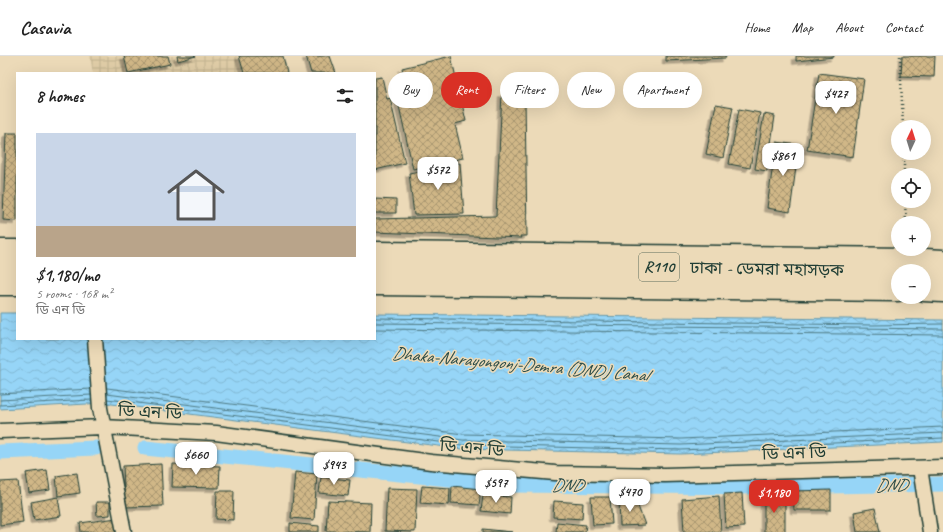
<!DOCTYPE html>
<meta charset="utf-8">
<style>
:root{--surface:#fff;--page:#f6f6f6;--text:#222;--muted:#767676;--line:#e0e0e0;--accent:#d93025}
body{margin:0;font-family:Caveat,"Noto Sans Bengali",sans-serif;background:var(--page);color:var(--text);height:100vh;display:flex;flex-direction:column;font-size:15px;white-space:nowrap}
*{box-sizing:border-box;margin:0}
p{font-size:13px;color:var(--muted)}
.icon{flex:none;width:22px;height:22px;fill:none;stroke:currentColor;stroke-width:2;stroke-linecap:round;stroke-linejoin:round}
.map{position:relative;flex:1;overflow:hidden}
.details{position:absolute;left:16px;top:16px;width:360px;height:268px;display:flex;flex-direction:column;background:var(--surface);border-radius:0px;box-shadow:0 4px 16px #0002}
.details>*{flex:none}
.hud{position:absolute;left:388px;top:16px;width:380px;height:36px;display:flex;gap:8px}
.needle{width:26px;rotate:4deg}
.controls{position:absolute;left:891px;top:64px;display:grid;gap:8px}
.controls a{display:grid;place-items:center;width:40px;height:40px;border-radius:50%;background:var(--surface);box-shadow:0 4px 16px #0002;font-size:20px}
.price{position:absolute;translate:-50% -34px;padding:0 9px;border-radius:8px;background:#fff;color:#222;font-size:13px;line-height:26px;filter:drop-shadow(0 1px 2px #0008)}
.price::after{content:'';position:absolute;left:50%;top:24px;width:12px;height:9px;margin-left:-6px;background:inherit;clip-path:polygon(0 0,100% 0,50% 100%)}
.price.on{background:var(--accent);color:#fff}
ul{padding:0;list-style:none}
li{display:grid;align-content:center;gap:8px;height:212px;padding:0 20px}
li+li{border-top:1px solid var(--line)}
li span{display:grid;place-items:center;height:124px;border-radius:0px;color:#555}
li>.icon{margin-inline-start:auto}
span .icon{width:72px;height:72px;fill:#fffc;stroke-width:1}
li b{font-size:17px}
h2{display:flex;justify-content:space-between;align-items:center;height:48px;padding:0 20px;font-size:17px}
.chip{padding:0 14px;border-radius:18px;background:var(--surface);box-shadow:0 4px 16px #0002;font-size:14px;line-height:36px}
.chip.on{background:var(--accent);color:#fff}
header{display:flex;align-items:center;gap:24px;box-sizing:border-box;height:56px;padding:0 20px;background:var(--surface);border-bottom:1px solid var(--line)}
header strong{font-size:19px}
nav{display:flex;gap:22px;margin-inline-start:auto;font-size:14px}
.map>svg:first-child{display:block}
.industrial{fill:url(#industrial-grid)}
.water{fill:url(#water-waves);stroke:#6698a9}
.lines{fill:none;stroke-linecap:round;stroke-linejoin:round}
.shore{stroke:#4f7a82;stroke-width:1}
.canal{stroke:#96d5f7;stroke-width:15}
.building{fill:url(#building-cross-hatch);stroke:#1f3d34;filter:url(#shadow)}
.street-casing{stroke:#1f3d34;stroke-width:17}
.primary-casing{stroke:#1f3d34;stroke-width:25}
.path{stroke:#1f3d34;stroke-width:2.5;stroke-dasharray:1 3;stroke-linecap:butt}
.street{stroke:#ecdab8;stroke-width:14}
.primary{stroke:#ecdab8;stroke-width:22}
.labels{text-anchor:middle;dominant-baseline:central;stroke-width:3;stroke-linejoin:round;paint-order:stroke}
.shield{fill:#ecdab8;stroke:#5c6c5c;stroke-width:1}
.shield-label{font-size:16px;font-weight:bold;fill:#1f3d34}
.street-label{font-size:17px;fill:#1f3d34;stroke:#ecdab8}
.water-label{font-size:18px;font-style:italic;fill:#2b4c48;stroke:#ecdab8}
</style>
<header>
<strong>Casavia</strong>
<nav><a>Home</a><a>Map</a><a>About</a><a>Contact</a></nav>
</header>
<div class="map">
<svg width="943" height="476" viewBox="0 0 943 476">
<defs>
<pattern id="industrial-grid" width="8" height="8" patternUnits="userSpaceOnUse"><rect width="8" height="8" fill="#e0cda7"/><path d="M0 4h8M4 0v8" fill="none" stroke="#c0b190"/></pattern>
<pattern id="water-waves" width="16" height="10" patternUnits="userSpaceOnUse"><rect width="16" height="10" fill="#96d5f7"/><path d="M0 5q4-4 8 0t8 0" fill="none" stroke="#81b8d4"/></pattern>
<pattern id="building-cross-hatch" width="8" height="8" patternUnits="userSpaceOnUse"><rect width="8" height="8" fill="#d0b787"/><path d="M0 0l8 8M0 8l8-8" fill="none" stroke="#a8966f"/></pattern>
<filter id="shadow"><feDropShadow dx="-3.5" dy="3.5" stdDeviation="0" flood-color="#0004"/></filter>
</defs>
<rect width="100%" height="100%" fill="#ecdab8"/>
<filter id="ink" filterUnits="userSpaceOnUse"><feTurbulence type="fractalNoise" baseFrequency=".025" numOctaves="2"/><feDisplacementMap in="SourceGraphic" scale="8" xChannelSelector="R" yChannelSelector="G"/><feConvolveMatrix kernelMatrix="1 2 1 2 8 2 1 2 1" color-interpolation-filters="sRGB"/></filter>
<g filter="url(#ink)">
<path class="industrial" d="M90 0H240L244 17H93Z"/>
<path class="water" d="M0 257H17V283H375V258L943 264V386L681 398 462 393 104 347 0 353Z"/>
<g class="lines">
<path class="shore" d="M375 262 873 269 943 268
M375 267 943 273
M375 273 943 279
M107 332 463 378 681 383 943 371
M0 338 91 333
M107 338 463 384 681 389 943 377
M107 343 462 389 681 394 943 382
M0 344 91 339
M0 349 91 344"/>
<path class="canal" d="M145 392 508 429 769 431 943 428
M0 396 96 392"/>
</g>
<path class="building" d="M124 0H168L170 8 128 17Z
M177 0H196L178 5Z
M239 0H283L287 17H244Z
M306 0H330L336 17H311Z
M451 0 466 65 455 68 463 102 413 113 395 32 406 30 402 12Z
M666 0H725L726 2 666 5Z
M796 0H834V1L796 5Z
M902 0H935L934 21 901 20Z
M819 17 864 23 853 101 807 94Z
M382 21 387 43 390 42 405 107 375 114V22Z
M502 37 525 43 527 180H520L521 182 375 176V163L496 160Z
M716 48 733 51 723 102 706 98Z
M739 53 760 57 750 112 729 108Z
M764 58 775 60 767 115 755 113Z
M6 77H17V165L3 164Z
M776 86 799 89 790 156 767 152Z
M460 107 464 158 414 159 409 117Z
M375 143 396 144V157H375Z
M161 408 163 450 125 451 123 410Z
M173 408 220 410 219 432 172 431Z
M47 414 50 434 29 437 26 417Z
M295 416 317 418 314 464 291 462Z
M77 417 80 437 58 440 56 420Z
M321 421 350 424 348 440 319 437Z
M18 425 23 466 0 469V426Z
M422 430 450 432 449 449 420 447Z
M452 430 481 433 479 449 451 447Z
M387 432 417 433 415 476 385 475Z
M831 434V454H794L793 435Z
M217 435H234L233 464 216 463Z
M742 437 744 471 726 472 724 438Z
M483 439 511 441 510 458 481 455Z
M719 440 721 476H684L682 443Z
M764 440 785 441V476H764Z
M58 441 61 460 34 464 31 446Z
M591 441H610L612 468 593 469Z
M635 442 645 469 620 470 619 443Z
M328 445 371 447 370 476 326 475Z
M554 445 583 447 582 463 553 461Z
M96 446H110V459L97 460Z
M875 452 880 476H857L854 456Z
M117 462 119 476H81L80 467Z
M557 466 586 469 585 476H556Z
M290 467 319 470V476H290Z
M483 473 512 476H483Z"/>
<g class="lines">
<defs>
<path id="street" d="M0 191H17
M375 193 907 199 943 201
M95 283 100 352 124 476
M0 375 103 371 216 377 431 406 555 417 665 419 943 411
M920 412 930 476"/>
<path id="primary" d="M0 208 17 207
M375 208 943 214
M0 228H17
M375 228 898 234
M924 234 943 235"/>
</defs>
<use href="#street" class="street-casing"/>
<use href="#primary" class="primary-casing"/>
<path class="path" d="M900 0 903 71
M904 97V119
M905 145 906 167"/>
<use href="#street" class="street"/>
<use href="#primary" class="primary"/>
</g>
</g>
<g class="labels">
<rect class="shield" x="639" y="197" width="40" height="28" rx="3"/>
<g class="shield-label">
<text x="659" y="211">R110</text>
</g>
<g class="street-label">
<text transform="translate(767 213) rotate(1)">ঢাকা - ডেমরা মহাসড়ক</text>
<text transform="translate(150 356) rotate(3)">ডি এন ডি</text>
<text transform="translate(472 392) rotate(5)">ডি এন ডি</text>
<text transform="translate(794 397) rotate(-2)">ডি এন ডি</text>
</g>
<g class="water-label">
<text transform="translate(520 308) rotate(5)">Dhaka-Narayongonj-Demra (DND) Canal</text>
<text transform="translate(567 429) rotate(1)">DND</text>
<text transform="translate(891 429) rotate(-1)">DND</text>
</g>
</g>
</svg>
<div class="controls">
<a><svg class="needle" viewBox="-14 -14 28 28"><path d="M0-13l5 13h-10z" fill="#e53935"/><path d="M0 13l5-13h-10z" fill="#767676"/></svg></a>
<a><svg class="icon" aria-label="locate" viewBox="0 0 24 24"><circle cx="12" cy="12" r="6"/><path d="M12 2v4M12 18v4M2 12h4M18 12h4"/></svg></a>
<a>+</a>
<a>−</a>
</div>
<b class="price" style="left:836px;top:59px">$427</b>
<b class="price" style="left:783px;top:121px">$861</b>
<b class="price" style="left:438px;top:135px">$572</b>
<b class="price" style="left:196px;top:420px">$660</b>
<b class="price" style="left:334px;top:430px">$943</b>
<b class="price" style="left:496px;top:448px">$597</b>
<b class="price" style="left:630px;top:457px">$470</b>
<b class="price on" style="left:774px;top:458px">$1,180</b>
<div class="hud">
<a class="chip">Buy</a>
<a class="chip on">Rent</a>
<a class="chip">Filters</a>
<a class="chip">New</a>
<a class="chip">Apartment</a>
</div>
<section class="details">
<h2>8 homes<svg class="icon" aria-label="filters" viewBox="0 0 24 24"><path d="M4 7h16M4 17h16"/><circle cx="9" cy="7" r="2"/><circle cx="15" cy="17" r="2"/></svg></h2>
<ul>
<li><span style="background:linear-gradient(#c9d6e8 75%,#b9a48a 0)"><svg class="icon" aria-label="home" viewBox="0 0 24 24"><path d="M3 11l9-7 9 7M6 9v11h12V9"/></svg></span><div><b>$1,180/mo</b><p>5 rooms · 168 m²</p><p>ডি এন ডি</p></div></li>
</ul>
</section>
</div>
